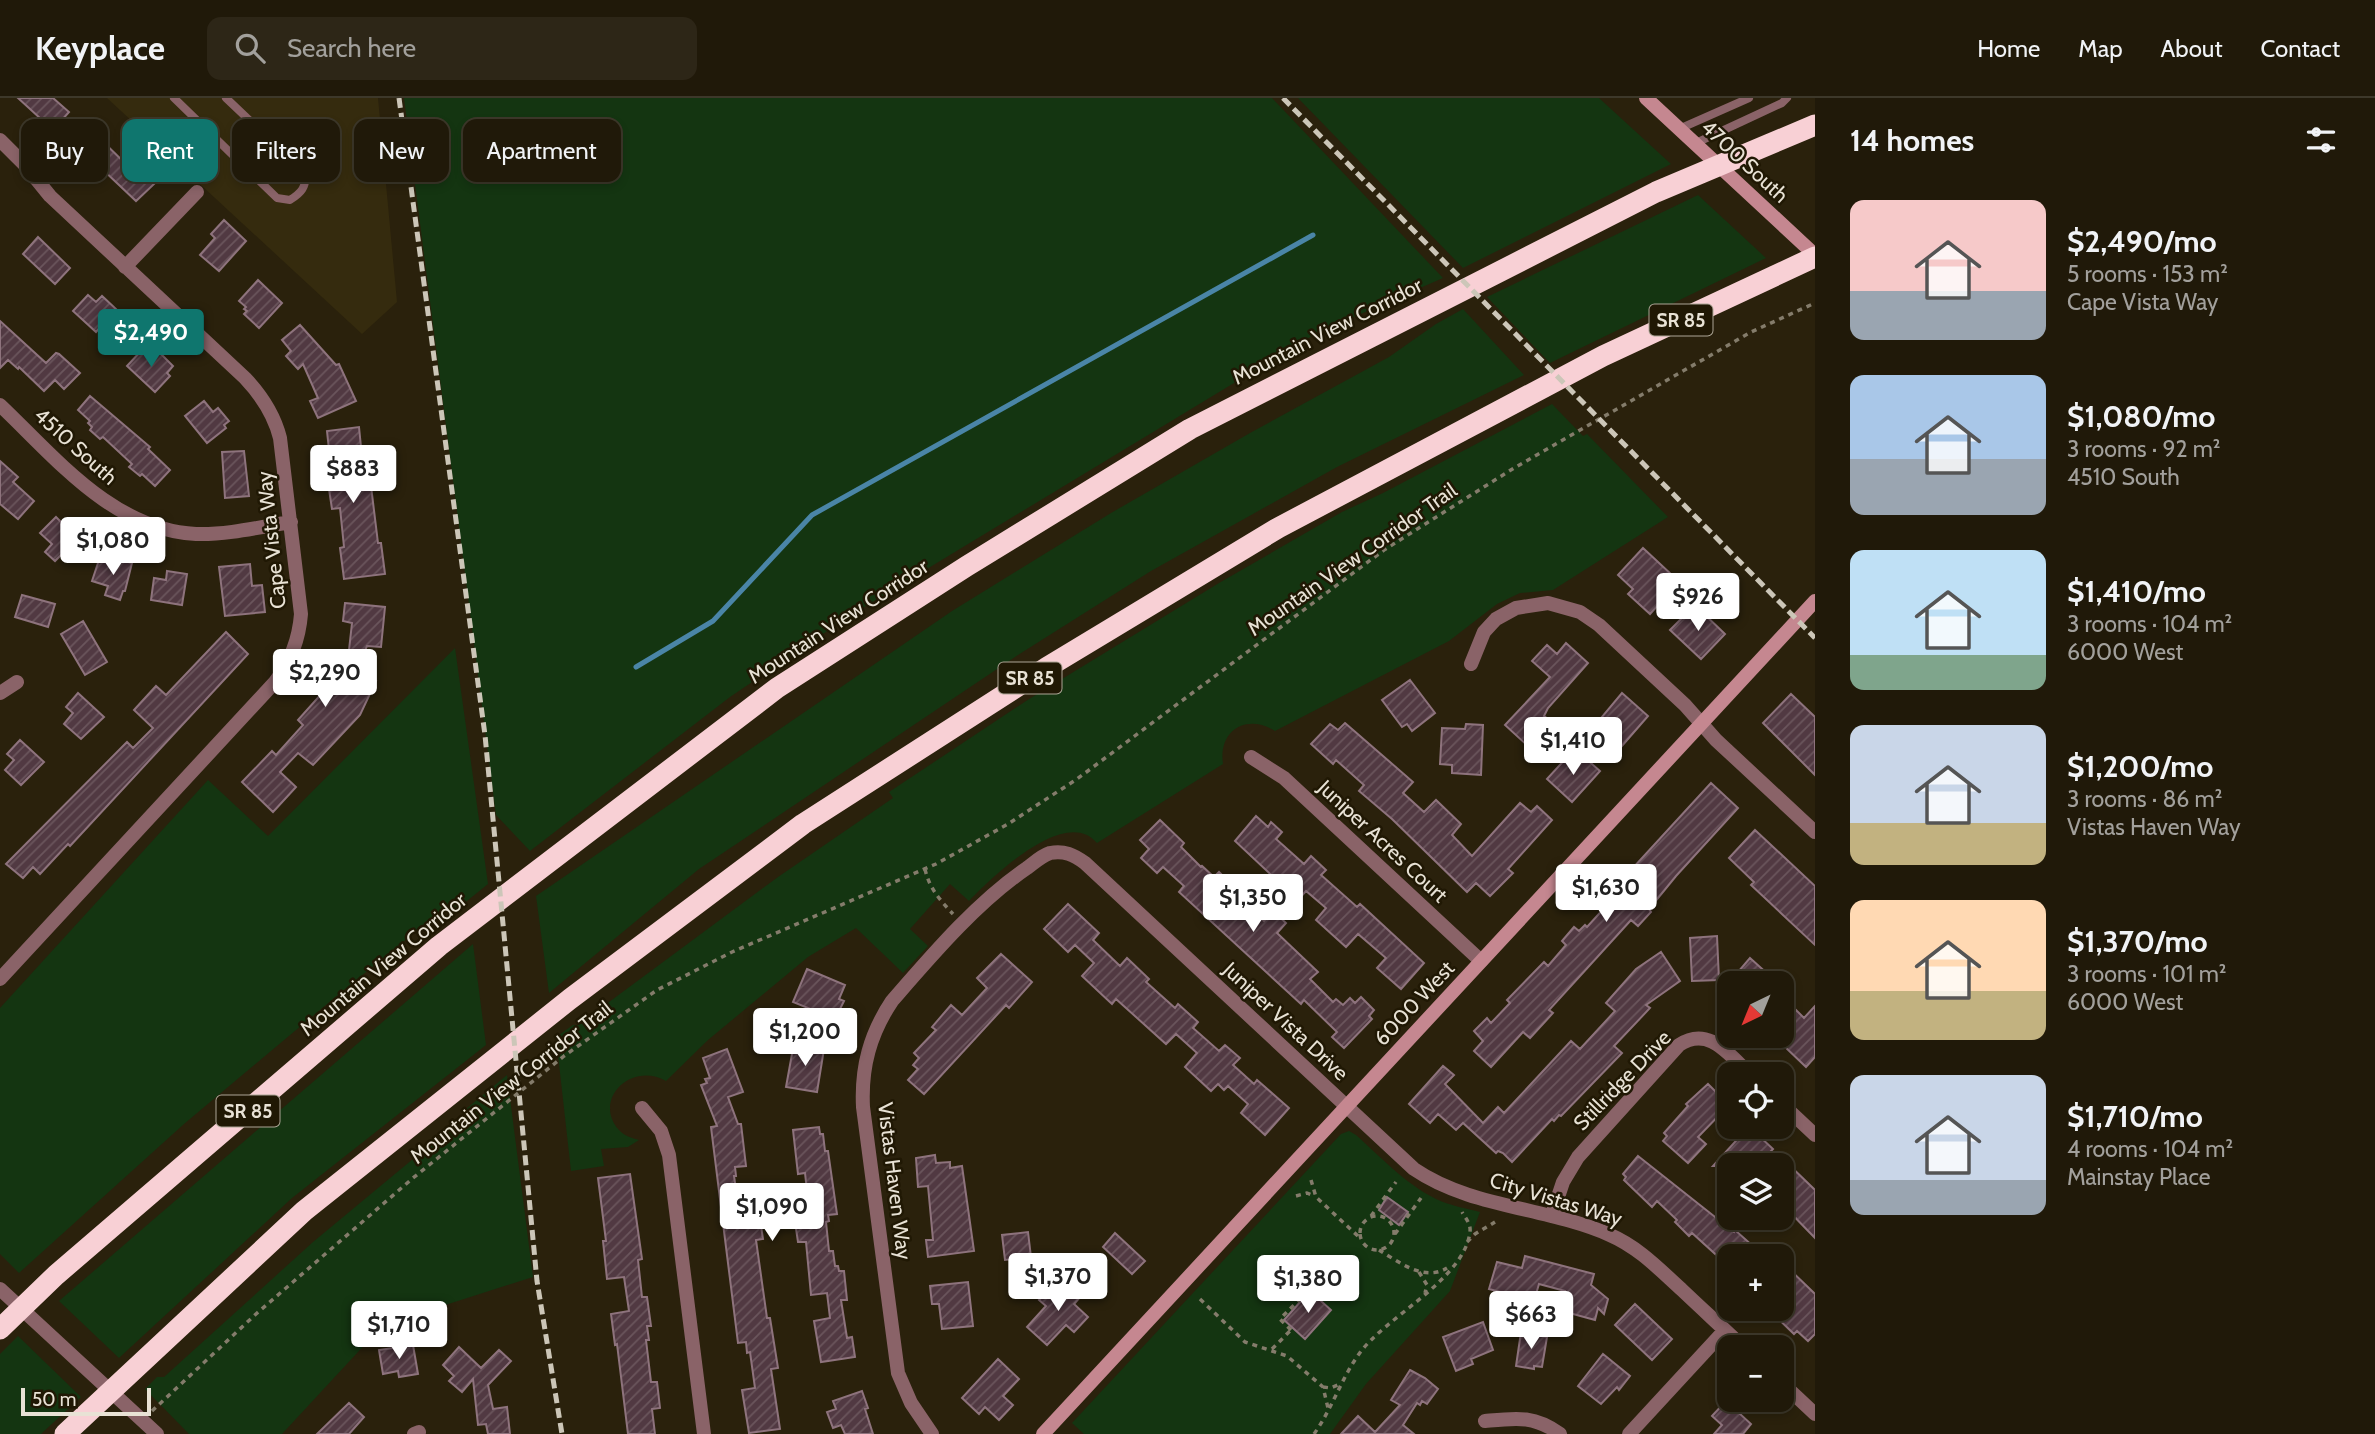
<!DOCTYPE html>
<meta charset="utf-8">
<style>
:root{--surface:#201909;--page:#2d2617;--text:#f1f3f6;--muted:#a2a09c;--line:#3d382a;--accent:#0f766e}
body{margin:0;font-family:Cabin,sans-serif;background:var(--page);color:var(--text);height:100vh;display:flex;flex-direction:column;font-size:26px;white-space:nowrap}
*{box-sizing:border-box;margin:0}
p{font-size:23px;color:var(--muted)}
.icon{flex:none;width:38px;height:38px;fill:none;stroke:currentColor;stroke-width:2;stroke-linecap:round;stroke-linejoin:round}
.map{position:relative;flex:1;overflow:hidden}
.sheet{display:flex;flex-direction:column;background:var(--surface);width:560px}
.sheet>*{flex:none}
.guide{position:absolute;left:21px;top:21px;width:665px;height:63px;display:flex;gap:14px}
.needle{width:46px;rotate:223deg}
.fabs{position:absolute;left:1717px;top:873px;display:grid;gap:14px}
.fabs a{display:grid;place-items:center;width:77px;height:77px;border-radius:14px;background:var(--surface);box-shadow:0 4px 10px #0003,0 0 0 2px var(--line);font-size:35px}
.scale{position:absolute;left:21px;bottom:18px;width:130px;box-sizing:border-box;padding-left:7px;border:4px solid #e8e2d5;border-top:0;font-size:19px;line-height:24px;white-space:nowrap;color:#e8e2d5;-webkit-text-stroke:5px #201804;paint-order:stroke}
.price{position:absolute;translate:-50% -60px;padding:0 16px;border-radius:7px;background:#fff;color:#222;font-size:23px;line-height:46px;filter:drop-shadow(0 2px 4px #0008)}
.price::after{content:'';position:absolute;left:50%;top:42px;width:21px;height:16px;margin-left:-10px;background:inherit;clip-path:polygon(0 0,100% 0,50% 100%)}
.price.on{background:var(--accent);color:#fff}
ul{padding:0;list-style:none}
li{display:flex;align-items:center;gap:21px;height:175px;padding:0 35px}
li span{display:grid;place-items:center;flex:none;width:196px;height:140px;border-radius:14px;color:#555}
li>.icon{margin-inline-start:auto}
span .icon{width:84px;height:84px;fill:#fffc;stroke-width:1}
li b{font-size:30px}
h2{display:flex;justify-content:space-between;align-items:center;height:84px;padding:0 35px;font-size:30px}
.pill{padding:0 24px;border-radius:14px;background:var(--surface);box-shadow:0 4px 10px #0003,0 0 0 2px var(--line);font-size:24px;line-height:63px}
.pill.on{background:var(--accent);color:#fff}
header{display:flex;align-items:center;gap:42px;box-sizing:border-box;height:98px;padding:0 35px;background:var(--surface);border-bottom:2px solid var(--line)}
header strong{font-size:33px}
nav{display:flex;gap:38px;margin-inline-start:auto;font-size:24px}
.search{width:490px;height:63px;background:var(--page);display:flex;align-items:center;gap:18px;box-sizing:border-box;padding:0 24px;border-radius:14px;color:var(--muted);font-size:26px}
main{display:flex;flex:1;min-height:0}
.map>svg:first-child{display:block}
.built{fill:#352b0e}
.green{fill:#143511}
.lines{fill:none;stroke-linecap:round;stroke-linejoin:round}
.stream{stroke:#4a85a7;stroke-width:5}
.building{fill:url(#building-hatch);stroke:#8e737d;stroke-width:2}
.path{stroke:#847c6b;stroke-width:3.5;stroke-dasharray:5 5;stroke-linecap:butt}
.lane{stroke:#8a6368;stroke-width:8}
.street{stroke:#8a6368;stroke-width:14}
.secondary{stroke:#c58790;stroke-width:14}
.highway{stroke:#f8d0d5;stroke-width:21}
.rail{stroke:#ccc6b8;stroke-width:5;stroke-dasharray:10 5;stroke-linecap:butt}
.labels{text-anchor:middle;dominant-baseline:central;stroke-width:5;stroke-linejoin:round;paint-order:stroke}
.shield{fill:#201804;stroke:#aca596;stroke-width:2}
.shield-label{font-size:19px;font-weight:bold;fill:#e8e2d5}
.street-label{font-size:21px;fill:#e8e2d5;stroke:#201804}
</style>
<header>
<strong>Keyplace</strong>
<div class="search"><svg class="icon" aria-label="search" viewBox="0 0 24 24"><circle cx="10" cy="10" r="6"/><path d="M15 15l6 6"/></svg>Search here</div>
<nav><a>Home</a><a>Map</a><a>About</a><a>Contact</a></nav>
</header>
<main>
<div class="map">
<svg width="1815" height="1336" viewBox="0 0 1815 1336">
<defs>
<pattern id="building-hatch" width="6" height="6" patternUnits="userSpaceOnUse" patternTransform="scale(1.75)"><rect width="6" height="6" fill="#513942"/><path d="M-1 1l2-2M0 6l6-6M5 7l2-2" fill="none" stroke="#6a555c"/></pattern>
</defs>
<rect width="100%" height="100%" fill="#2a210c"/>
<path class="built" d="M107 0H378L397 204 362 236Z"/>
<path class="green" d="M404 0H1272L1443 180 1315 236 851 517 730 599 530 753 496 717Z
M1298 0H1599L1671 66 1463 170Z
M1698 97 1766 160 1550 265 1487 199Z
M1463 211 1524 277 1337 369 1151 473 1018 557 699 771 549 895 536 798 952 513 1111 415 1250 335 1389 259 1436 226Z
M1552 306 1583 338 1587 336 1668 419 1553 492 1520 495 1497 506 1449 543 1275 633C1247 615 1218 632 1223 666L1097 745C1066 707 992 779 969 803L950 786 910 831 928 848 903 875 856 830 808 859 708 942 666 983C631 963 592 1002 619 1032 624 1038 632 1040 639 1042L628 1049 601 1051 604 1068 571 1073 556 939 573 927H578L778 779 893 700 889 694 1026 603 1219 485 1342 414 1383 395Z
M455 550 488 786 462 807 441 813 339 896 184 1026 19 1175 0 1156V910L208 682 268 738Z
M473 846 486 947 292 1100 119 1260 59 1203Z
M507 977 533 1179 383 1227 282 1336H189L145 1291 157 1279H164L313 1144 466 1017V1011Z
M1349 1033 1356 1037C1383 1061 1409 1090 1443 1104 1454 1108 1468 1111 1480 1114L1450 1193 1366 1286 1330 1336H1084L1072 1325 1341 1036Z
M18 1238 81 1299 41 1336H0V1256Z"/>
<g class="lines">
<path class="stream" d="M636 569 713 523 812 417 1313 137"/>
</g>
<path class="building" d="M18 0H53L69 14 53 32Z
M90 31 131 71 151 50 167 66 155 77 157 80 152 84 154 86 136 103 100 69 92 74 80 62 85 57 74 47Z
M224 122 246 143 219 173 200 157 215 140 211 136Z
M38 139 70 170 55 186 23 156Z
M258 182 282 205 259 230 244 216 247 213 244 211 246 209 239 203Z
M88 197 96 204 102 198 116 211 96 234 73 213Z
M0 223 46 265 56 255 59 256 80 275 64 291 55 282 44 293 19 269 18 271 8 262 0 270Z
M300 227 336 267 339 266 356 303 318 320 310 303 318 300 303 266 298 271 286 258 291 253 282 242Z
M142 252 152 261 159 254 173 268 167 275 170 278 155 294 127 268Z
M90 298 150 349 148 351 170 372 155 388 142 376 140 378 129 369 132 366 103 339 100 341 90 332 92 329 88 325 90 323 78 312Z
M204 303 213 314 218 310 229 323 224 327 226 330 207 345 185 318Z
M359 329 365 389 371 388 378 445H381L385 476 344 481 340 450 344 449 340 410 332 411 327 378 325 358 326 353 329 352 327 333Z
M244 353 249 398 225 400 222 354Z
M0 363 18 379 13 384 34 403 18 421 0 406Z
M56 419 67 430 72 424 85 435 65 457 63 455 55 463 45 454 52 446 40 435Z
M1643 450 1672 477 1663 487 1670 494 1650 516 1628 496 1633 491 1618 477Z
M117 461 132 465 125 493H123L120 502 105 497 108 488 92 483 99 462 115 467Z
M250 466 252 488 262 487 265 514 225 518 219 469Z
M167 473 187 476 182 507 151 502 154 480 166 482Z
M22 497 55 506 48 529 15 519Z
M345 505 385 509 381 549 367 548 355 574 376 583 360 617 313 667 298 655 280 674 296 689 273 714 242 684 272 653 276 657 303 627 298 622 324 593 340 557 348 561 352 525 343 523Z
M1690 512 1696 518 1701 513 1725 536 1701 561 1670 532Z
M83 523 107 564 85 577 61 536Z
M226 534 248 556 70 748 68 746 40 776 33 769 23 780 6 766 127 644 133 650 153 630 134 612 156 588 166 597Z
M1566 545 1588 565 1548 610 1544 618 1552 624 1529 649 1505 627 1550 579 1532 563 1547 547 1557 556Z
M1410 582 1435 615 1412 633 1407 626 1402 629 1382 602Z
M78 595 104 619 81 641 64 626 73 615 66 609Z
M1622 595 1648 618 1621 649 1606 636 1612 629 1601 620Z
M1791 596 1815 619V677L1763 625Z
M1345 625 1413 684 1403 695 1424 714 1436 702 1461 726 1452 737 1472 758 1520 705 1531 714 1537 708 1552 722 1508 771 1513 775 1490 798 1476 785 1467 794 1392 721 1359 693 1364 687 1336 662 1333 666 1311 646 1330 626 1338 632Z
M1466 626 1483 627 1481 677 1452 675V667L1440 666 1442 630 1465 631Z
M20 642 44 664 21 687 5 672 14 662 7 656Z
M1569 657 1578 665 1584 659 1600 673 1572 704 1547 681Z
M1711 685 1738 710 1676 778 1649 811 1651 814 1638 828 1631 822 1549 912 1553 915 1530 940 1523 934 1491 969 1474 953 1483 943 1474 933 1487 920 1491 925 1510 905 1507 902 1544 864 1548 868 1566 847 1562 843 1574 829 1579 833 1585 827 1587 829 1608 806 1605 804 1611 798 1607 795 1619 781 1621 783Z
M1256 718 1268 729 1271 724 1282 734 1276 741 1304 766 1311 758 1326 772 1321 777 1357 809 1360 806 1424 865 1401 891 1377 870 1386 860 1358 836 1346 849 1316 822 1326 810 1306 793 1298 802 1235 743Z
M1160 722 1184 745 1181 749 1201 769 1202 768 1214 779 1219 774 1230 785 1219 797 1239 815 1246 807 1264 823 1273 813 1286 825 1277 835 1318 874 1310 881 1333 904 1336 901 1343 907 1350 900 1355 905 1361 899 1374 912 1369 918 1372 921 1344 950 1332 939 1337 934 1304 902 1301 906 1179 794 1184 788 1163 769 1157 775 1141 760 1149 751 1140 742Z
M1755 732 1815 788V847L1751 787 1754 784 1729 760Z
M1068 806 1099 835 1093 842 1120 868 1127 860 1149 881 1146 884 1175 910 1178 906 1198 924 1193 930 1219 953 1225 947 1240 960 1233 967 1254 986 1257 982 1289 1010 1265 1037 1241 1015 1248 1006 1228 988 1224 992 1218 986 1211 993 1185 969 1197 955 1176 936 1166 946 1116 901 1112 906 1082 878 1094 865 1075 847 1068 854 1044 831Z
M1717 838 1719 882 1692 883 1690 840Z
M1661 854 1680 883 1646 907 1650 910 1614 948 1622 955 1561 1018 1559 1017 1554 1023 1552 1021 1512 1064 1503 1055 1498 1053 1496 1055 1463 1025 1456 1032 1438 1016 1430 1025 1409 1006 1443 968 1454 977 1445 986 1483 1025 1498 1009 1504 1015 1571 943 1580 951 1615 913 1606 905 1636 871Z
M1001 856 1032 884 1009 910 1006 907 924 996 908 982 918 971 913 967 919 960 914 955 936 932 932 929 951 907 962 917 987 890 977 880Z
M1750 860 1771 879 1778 886H1742L1746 880 1732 881Z
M807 871 845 887 839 901 844 903 831 929 814 922 818 914 793 904Z
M1782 898 1804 920 1815 908V959L1806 969 1782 946Z
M768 930 786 933 783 947 766 944Z
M794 945 824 951 817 994 786 989Z
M727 951 743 994 728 999 738 1026H741L746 1068 735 1069 736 1078H734L738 1105 768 1101 769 1106 808 1102 805 1075 798 1076 793 1032 819 1029 820 1036H823L825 1053H828L837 1116 828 1117 829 1123 826 1124 829 1153H833L835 1168H838L839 1173H844L847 1202H841L847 1240 852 1239 855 1259 821 1264 814 1223 830 1220 827 1195 811 1197 806 1144H798L794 1117 760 1121 763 1141 756 1142 767 1220H770L778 1270 771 1271 780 1331 749 1335 742 1292 755 1290 750 1254 747 1255 746 1244 738 1245 711 1029 717 1028 701 987 707 985 705 981 710 980 703 960Z
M1708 986 1729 1007 1698 1039 1706 1046 1688 1065 1663 1043 1667 1038 1664 1035 1688 1008 1686 1006Z
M1744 1034 1755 1040 1758 1037 1773 1051 1757 1068H1713Z
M935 1057 936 1065 950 1064V1070L962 1068 974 1153 928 1159 926 1142H933L928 1088 918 1089 916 1060Z
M1638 1058 1734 1134 1735 1132 1764 1158H1729L1724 1164 1692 1135 1689 1138 1675 1124 1677 1122 1657 1103 1652 1109 1624 1082 1626 1079 1623 1076Z
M1782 1060 1815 1092V1140L1782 1106Z
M630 1076 642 1161 638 1162 642 1199H647L651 1228H647L649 1242H646L651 1284H657L660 1310 652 1311 655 1336H628L617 1246 615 1247 611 1216 629 1213 624 1179 607 1181 603 1143H606L598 1080Z
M1387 1099 1408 1114 1399 1127 1379 1112Z
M1028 1134 1031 1159 1005 1162 1002 1137Z
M1115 1135 1145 1163 1132 1176 1103 1149Z
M1525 1158 1594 1176 1591 1187 1608 1201 1604 1216 1598 1210 1595 1222 1562 1213 1565 1193 1539 1186 1534 1203 1489 1191 1497 1164 1522 1170Z
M1782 1164 1815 1196V1236L1808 1243 1797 1233 1794 1236 1768 1211H1782Z
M968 1184 973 1228 942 1231 939 1206H932L930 1188Z
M1066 1184 1081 1198 1074 1206 1088 1219 1074 1234 1066 1227 1047 1247 1027 1229 1046 1208 1039 1202 1053 1187 1059 1192Z
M1310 1193 1331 1212 1305 1241 1284 1222Z
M1635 1206 1672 1241 1652 1262 1615 1227Z
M1483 1224 1493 1252 1471 1261 1473 1266 1456 1273 1443 1239Z
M1521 1234 1547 1239 1542 1269 1534 1268V1271L1516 1268Z
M413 1247 418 1276 399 1279 398 1273 383 1276 379 1252Z
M459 1249 481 1270 499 1252 511 1263 488 1287 493 1311 507 1309 510 1336H488L486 1326 478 1327 473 1281 462 1294 449 1283 454 1278 443 1267Z
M1603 1256 1630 1278 1619 1292 1617 1289 1601 1306 1578 1288Z
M998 1261 1019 1281 1003 1298 1013 1307 999 1322 985 1309 979 1316 962 1300Z
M1410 1272 1425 1280 1438 1291 1427 1306 1422 1303 1420 1307 1417 1305 1403 1327 1414 1336H1341L1358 1318 1375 1334 1400 1307 1391 1302Z
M862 1293 868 1310 865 1311 873 1336H845L841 1327 833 1330 827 1314 836 1311 833 1303Z
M1726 1303 1751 1326 1743 1336H1714L1722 1327 1712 1318Z
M349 1305 364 1319 349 1336H317Z"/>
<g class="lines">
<path class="path" d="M925 771C929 790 940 802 953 816
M1311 1082 1316 1099 1360 1140
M1296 1098 1307 1095 1314 1098
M1360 1135a17 17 0 1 1 34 0a17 17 0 1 1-34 0Z
M1371 1118 1396 1084
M1395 1136 1421 1100
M1467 1144 1475 1136 1495 1124
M1379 1152C1399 1164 1424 1184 1447 1170
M1419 1174 1427 1187 1425 1195
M1200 1201 1245 1244 1287 1258 1323 1289 1328 1310
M1291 1232 1280 1221 1302 1199
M1272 1251 1293 1230
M1323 1289 1331 1290 1340 1286
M152 1313 256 1216 413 1080 564 958 657 892 732 854 936 766 1008 726 1077 681 1384 452 1514 370 1751 234 1815 205
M1314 1336C1332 1311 1341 1281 1359 1256 1385 1219 1464 1182 1470 1134 1471 1126 1466 1121 1462 1114"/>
<path class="lane" d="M174 0 277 100 290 102C301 95 307 89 305 75L226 0
M1679 31 1749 0
M1696 45 1782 5 1787 0"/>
<path class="street" d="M0 42 24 66 50 98 245 280C262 298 274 316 280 340L301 516C299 542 291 563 275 584L0 881
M125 169 197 94
M0 307C56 360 113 432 196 436 227 437 260 429 291 424
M1471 566 1484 534 1496 521 1516 510 1548 505 1580 514 1599 527 1685 607 1716 642 1815 734
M0 595 17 584
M1251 659 1284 680 1481 863
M1782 1006 1815 1037
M642 1010 661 1033 669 1057 704 1336
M1552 1117 1563 1084 1578 1059 1679 947C1709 927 1729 957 1750 976
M0 1191 157 1336
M1782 1285 1815 1316
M1485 1323C1516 1320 1534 1317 1560 1336
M414 1336 419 1334
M932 1336 911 1305 898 1275 863 1009C861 969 870 936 892 903 932 857 977 804 1027 770 1034 765 1041 758 1050 755 1064 752 1074 757 1085 765L1414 1071C1471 1110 1547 1109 1610 1137 1638 1149 1659 1171 1681 1191 1702 1211 1723 1230 1744 1250
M1629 1336 1725 1232"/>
<path class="secondary" d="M1646 0 1815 157
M1043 1336 1815 503"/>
<path class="highway" d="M0 1231 56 1177 439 848 777 590 967 468 1190 331 1656 94 1815 27
M65 1336 304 1113 570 901 803 726 1046 570 1278 430 1603 258 1815 159"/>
<path class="rail" d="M399 0 485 637 537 1183 562 1336
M1283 0 1815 540"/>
</g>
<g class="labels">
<g class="shield">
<rect x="1649.5" y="206.5" width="63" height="31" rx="5"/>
<rect x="998.5" y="564.5" width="63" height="31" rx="5"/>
<rect x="216.5" y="997.5" width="63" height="31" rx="5"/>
</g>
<g class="shield-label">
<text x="1681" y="222">SR 85</text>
<text x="1030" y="580">SR 85</text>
<text x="248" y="1013">SR 85</text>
</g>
<g class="street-label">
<text transform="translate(1745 63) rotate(43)">4700 South</text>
<text transform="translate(1327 233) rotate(-27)">Mountain View Corridor</text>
<text transform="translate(76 348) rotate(42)">4510 South</text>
<text transform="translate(271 442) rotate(-96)">Cape Vista Way</text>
<text transform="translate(1352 461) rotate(-35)">Mountain View Corridor Trail</text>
<text transform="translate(838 523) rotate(-33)">Mountain View Corridor</text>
<text transform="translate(1383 743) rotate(43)">Juniper Acres Court</text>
<text transform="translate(383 866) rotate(-40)">Mountain View Corridor</text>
<text transform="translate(1414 905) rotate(-47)">6000 West</text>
<text transform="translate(1286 923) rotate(43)">Juniper Vista Drive</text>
<text transform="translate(1622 982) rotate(-46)">Stillridge Drive</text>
<text transform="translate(511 984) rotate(-38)">Mountain View Corridor Trail</text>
<text transform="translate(895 1083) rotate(83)">Vistas Haven Way</text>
<text transform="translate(1556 1101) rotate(17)">City Vistas Way</text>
</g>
</g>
</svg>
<div class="fabs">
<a><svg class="needle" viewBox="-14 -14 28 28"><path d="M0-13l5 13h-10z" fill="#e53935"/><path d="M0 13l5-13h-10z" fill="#a2a09c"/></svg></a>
<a><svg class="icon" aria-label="locate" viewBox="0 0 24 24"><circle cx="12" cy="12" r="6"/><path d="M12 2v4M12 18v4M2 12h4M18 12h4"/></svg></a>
<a><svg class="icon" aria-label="layers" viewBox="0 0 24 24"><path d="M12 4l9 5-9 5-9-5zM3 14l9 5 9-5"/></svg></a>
<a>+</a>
<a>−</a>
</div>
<div class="scale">50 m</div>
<b class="price on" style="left:151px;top:271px">$2,490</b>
<b class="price" style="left:353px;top:407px">$883</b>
<b class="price" style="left:113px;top:479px">$1,080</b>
<b class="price" style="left:1698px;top:535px">$926</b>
<b class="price" style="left:325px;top:611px">$2,290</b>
<b class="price" style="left:1573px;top:679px">$1,410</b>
<b class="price" style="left:1606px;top:826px">$1,630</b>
<b class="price" style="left:1253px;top:836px">$1,350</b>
<b class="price" style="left:805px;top:970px">$1,200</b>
<b class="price" style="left:772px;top:1145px">$1,090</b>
<b class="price" style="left:1058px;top:1215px">$1,370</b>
<b class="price" style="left:1308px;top:1217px">$1,380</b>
<b class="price" style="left:1531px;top:1253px">$663</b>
<b class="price" style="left:399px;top:1263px">$1,710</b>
<div class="guide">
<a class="pill">Buy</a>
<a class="pill on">Rent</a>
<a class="pill">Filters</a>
<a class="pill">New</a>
<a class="pill">Apartment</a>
</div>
</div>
<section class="sheet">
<h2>14 homes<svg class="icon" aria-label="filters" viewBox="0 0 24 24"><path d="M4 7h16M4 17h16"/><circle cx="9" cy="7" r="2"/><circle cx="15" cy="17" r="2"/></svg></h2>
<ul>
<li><span style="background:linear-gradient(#f6c9c9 65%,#9aa5b1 0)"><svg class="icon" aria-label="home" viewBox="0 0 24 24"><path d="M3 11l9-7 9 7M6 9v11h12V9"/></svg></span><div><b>$2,490/mo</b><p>5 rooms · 153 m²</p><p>Cape Vista Way</p></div></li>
<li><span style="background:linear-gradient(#a9c7e8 60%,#9aa5b1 0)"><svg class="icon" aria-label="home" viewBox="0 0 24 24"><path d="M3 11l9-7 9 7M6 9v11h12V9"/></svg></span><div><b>$1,080/mo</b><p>3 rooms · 92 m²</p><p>4510 South</p></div></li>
<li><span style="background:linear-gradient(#bfe0f5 75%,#7fa58c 0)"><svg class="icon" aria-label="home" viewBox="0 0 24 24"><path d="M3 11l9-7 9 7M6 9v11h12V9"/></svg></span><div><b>$1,410/mo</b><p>3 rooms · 104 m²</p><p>6000 West</p></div></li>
<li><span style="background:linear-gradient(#c9d6e8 70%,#c2b280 0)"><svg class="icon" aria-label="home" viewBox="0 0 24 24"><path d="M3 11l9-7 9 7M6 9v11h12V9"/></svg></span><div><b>$1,200/mo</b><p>3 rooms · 86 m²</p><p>Vistas Haven Way</p></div></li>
<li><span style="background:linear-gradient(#ffd9b3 65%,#c2b280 0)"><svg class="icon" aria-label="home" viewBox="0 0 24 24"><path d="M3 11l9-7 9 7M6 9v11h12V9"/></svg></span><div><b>$1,370/mo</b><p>3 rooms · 101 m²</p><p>6000 West</p></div></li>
<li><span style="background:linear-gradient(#c9d6e8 75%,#9aa5b1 0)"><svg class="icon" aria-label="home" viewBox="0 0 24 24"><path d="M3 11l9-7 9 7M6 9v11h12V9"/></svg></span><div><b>$1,710/mo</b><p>4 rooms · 104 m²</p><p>Mainstay Place</p></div></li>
</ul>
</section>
</main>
